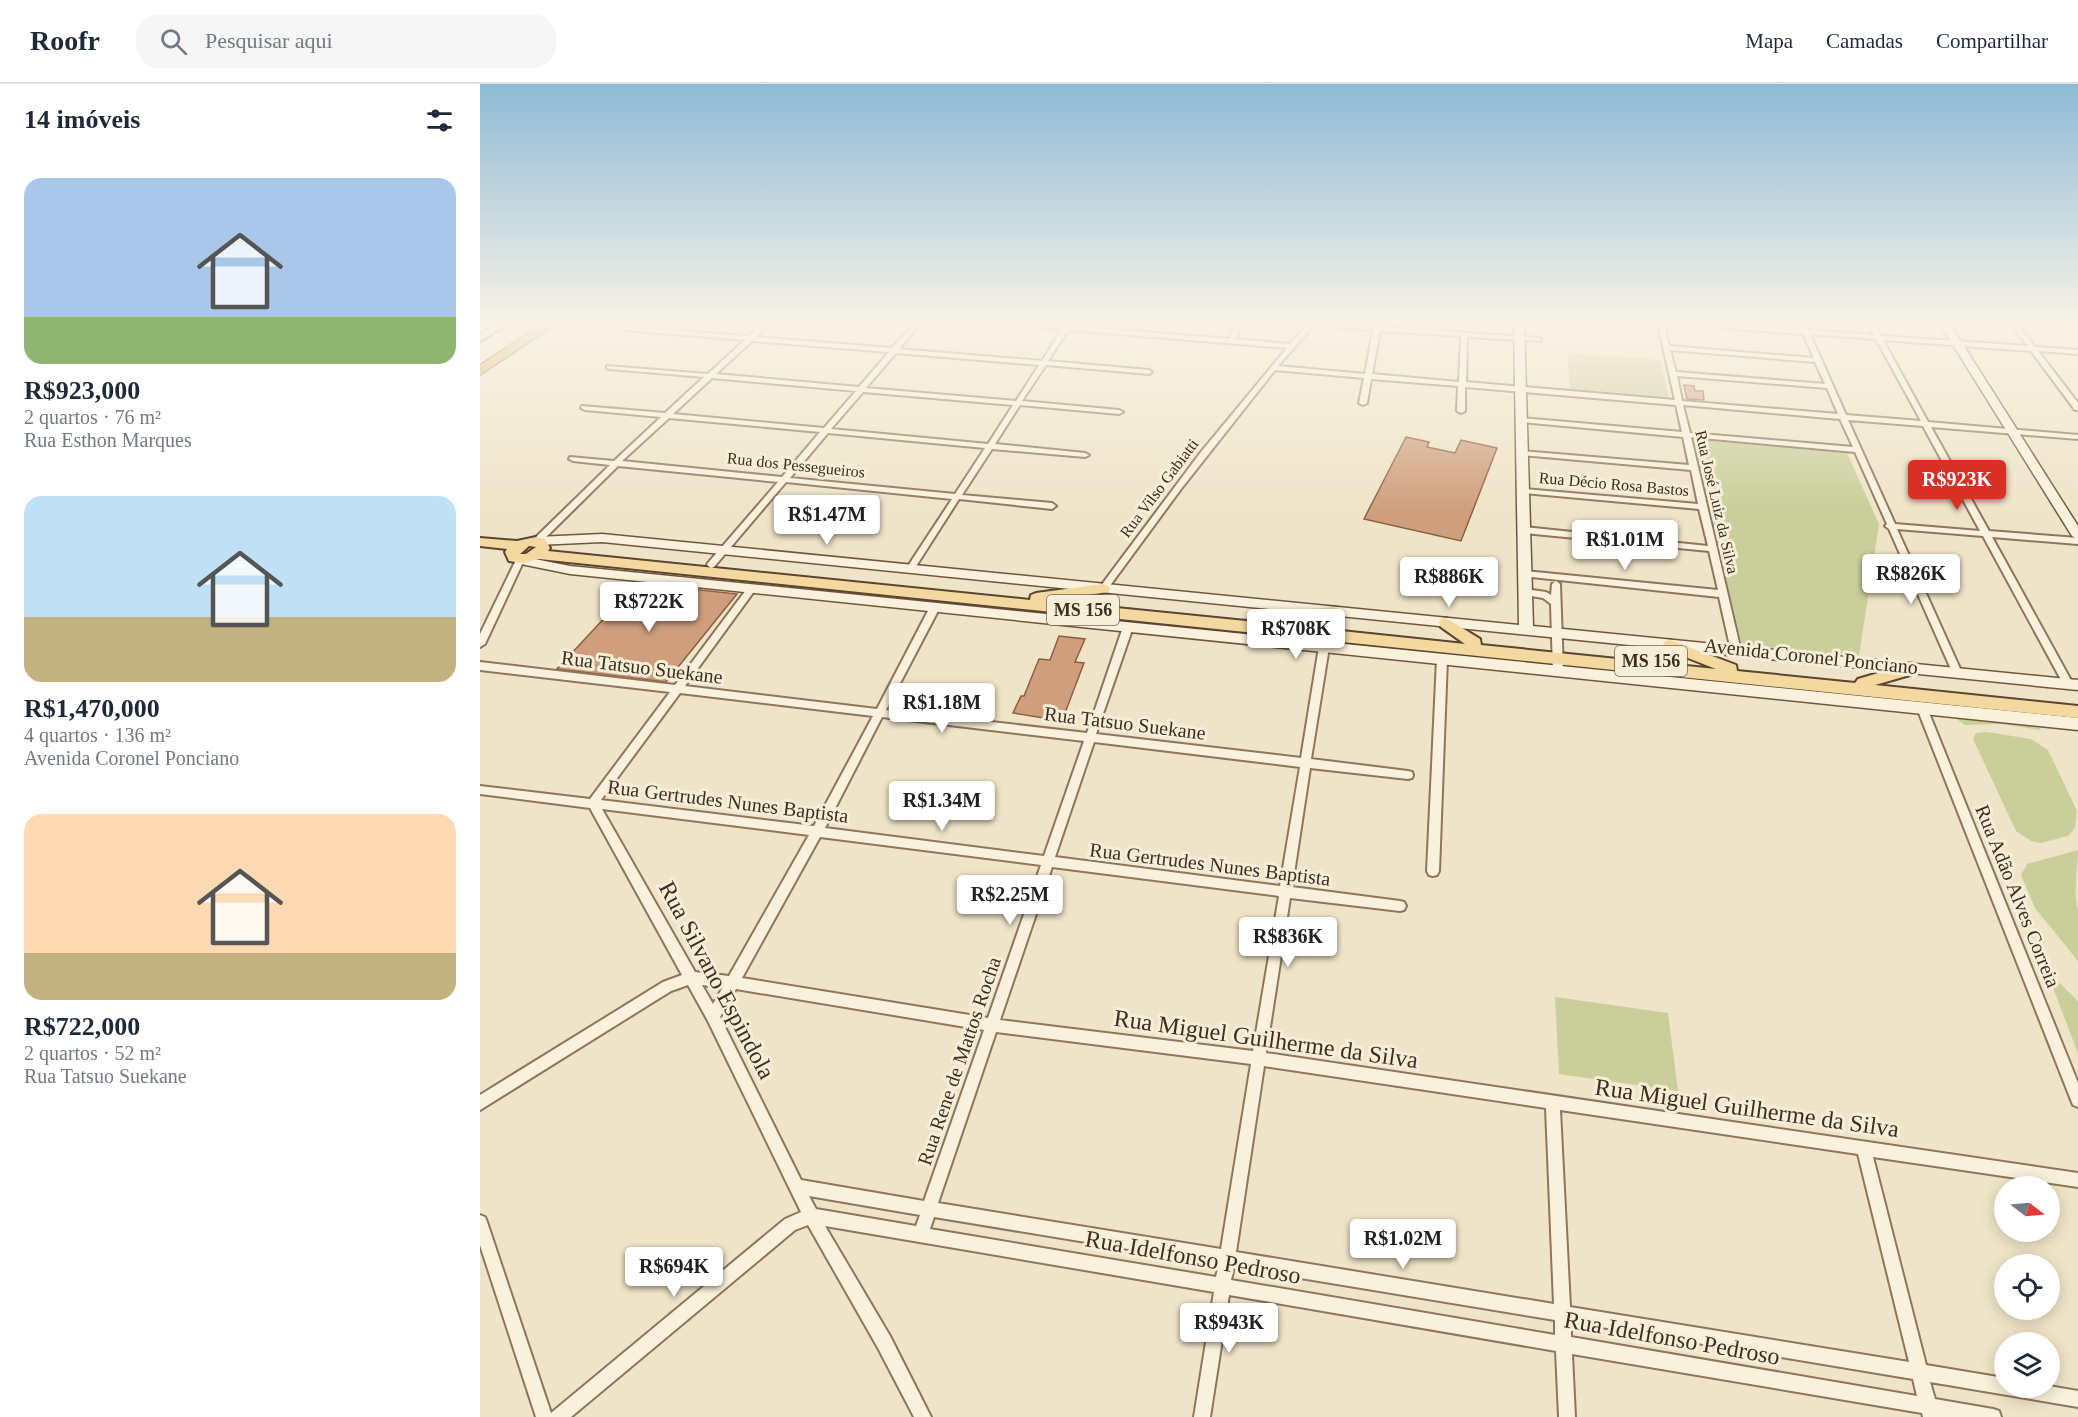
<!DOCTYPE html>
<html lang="pt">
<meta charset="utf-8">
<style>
:root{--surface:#fff;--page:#f6f6f7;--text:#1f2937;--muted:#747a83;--line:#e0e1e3;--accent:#d93025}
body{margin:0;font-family:Georgia,serif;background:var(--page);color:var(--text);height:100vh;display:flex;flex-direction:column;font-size:22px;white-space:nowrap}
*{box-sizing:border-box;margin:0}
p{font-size:20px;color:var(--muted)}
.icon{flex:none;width:33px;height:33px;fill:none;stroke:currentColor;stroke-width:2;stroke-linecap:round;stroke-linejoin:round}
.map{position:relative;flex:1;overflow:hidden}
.drawer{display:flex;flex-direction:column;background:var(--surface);width:480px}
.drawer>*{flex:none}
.needle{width:39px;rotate:106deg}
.buttons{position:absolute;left:1514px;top:1092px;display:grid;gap:12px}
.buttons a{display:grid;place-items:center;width:66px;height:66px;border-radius:50%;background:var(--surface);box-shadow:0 3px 15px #0003;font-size:30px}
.price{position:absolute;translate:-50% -51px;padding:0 14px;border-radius:6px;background:#fff;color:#222;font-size:20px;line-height:39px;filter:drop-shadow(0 2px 3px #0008)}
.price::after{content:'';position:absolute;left:50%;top:36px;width:18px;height:14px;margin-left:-9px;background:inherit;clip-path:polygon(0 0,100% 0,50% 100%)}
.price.active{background:var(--accent);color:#fff}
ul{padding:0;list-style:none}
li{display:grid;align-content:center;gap:12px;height:318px;padding:0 24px}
li span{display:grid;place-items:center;height:186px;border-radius:18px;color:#555}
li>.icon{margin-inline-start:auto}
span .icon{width:108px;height:108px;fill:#fffc;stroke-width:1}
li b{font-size:26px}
h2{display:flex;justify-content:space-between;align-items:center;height:72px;padding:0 24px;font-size:26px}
header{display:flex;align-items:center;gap:36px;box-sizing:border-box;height:84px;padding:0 30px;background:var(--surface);border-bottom:2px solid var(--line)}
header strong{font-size:28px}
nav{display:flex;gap:33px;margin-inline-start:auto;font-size:21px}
.search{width:420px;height:54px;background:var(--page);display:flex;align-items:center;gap:15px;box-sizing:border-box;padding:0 21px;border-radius:24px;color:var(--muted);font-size:22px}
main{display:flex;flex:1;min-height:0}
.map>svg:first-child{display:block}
.green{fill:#c9cf9b}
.building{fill:#cf9f7d;stroke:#8d5f41;stroke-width:1.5}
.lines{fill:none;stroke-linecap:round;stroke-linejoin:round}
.street-casing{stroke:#8d765c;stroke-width:4}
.secondary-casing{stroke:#6f573f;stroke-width:3}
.primary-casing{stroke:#5b4430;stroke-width:4}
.highway-casing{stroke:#5b4430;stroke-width:2}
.street{fill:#faf1dc;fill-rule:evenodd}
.secondary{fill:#faf1dc;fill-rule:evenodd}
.primary{fill:#f3d9a0;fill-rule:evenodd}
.highway{fill:#e0a458;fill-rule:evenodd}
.labels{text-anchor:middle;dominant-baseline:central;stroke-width:6;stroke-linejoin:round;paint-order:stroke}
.far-street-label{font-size:16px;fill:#3d2e20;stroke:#f7eed8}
.shield{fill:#f7eed8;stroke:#756857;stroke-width:1.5}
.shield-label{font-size:18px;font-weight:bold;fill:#3d2e20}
.street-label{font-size:20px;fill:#3d2e20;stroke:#f7eed8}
.near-street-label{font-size:24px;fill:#3d2e20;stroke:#f7eed8}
</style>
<header>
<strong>Roofr</strong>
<div class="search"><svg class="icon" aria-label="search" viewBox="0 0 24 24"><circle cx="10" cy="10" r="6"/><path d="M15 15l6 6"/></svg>Pesquisar aqui</div>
<nav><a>Mapa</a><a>Camadas</a><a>Compartilhar</a></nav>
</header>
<main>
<section class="drawer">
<h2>14 imóveis<svg class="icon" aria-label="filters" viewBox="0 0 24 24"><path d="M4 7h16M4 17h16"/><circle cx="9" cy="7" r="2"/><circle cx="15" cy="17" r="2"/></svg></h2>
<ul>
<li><span style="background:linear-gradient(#a9c7e8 75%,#8fb573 0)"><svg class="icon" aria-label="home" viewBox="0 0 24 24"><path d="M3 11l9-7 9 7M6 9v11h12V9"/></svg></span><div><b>R$923,000</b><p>2 quartos · 76 m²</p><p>Rua Esthon Marques</p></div></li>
<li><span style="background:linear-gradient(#bfe0f5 65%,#c2b280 0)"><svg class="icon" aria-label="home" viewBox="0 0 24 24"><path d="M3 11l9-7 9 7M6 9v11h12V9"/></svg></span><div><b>R$1,470,000</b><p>4 quartos · 136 m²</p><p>Avenida Coronel Ponciano</p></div></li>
<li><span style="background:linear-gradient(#ffd9b3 75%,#c2b280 0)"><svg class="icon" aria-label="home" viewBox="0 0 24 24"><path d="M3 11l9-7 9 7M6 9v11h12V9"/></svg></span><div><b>R$722,000</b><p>2 quartos · 52 m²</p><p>Rua Tatsuo Suekane</p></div></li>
</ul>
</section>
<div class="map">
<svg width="1598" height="1333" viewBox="0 0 1598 1333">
<rect width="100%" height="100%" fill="#f0e4c8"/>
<path class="green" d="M1087 269 1181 276 1189 315 1090 307Z
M1212 355 1367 369 1399 440 1379 572 1262 561Z
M1462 618 1549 627 1561 646 1521 640 1485 641 1466 627 1461 620Z
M1507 648 1551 655 1568 666 1597 727 1595 744 1588 752 1561 759 1551 757 1536 747 1493 655 1496 649Z
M1598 766C1598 779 1593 815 1598 824V877L1555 824 1541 791 1547 780Z
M1566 886 1598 917V969Z
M1075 913 1188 929 1198 1007 1079 990Z"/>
<path class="building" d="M1204 301 1214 302 1215 307H1223L1224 316 1207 315Z
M926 353 949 358 947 363 975 369 981 356 1017 364 981 457 884 435Z
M157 499 257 510 186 598 77 585Z
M579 552 605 555 595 578 604 579 582 637 533 629 541 612H544L559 575 570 576Z"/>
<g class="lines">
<defs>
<path id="street" d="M282 240H289L276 253 412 264 434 240H440L419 265 562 277 582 245 539 242 536 240 585 242 586 240H592L591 242 749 255 755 240H761L755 255 810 260 828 240H858L1059 254 1061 255V257L987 253 986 298 1195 316 1178 240H1184L1189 262 1334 274 1323 250 1215 242 1212 240H1241L1321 246 1319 240H1325L1328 246 1394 251 1388 240H1394L1401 252 1548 262 1531 240H1537L1555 263 1598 266V270L1558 267 1598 319V326H1595L1551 267 1403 256 1448 338 1598 351V355L1451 343 1509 447 1598 454V460L1512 453 1593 600 1591 603H1585L1503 452 1417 445 1482 589 1480 592H1474L1409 445 1405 442 1407 440 1375 368 1211 353 1261 567 1259 569H1253L1251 567 1239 513 1042 492 1041 490 1045 487 1238 506 1229 467 1044 449 1040 446 1044 443 1228 462 1219 425 1043 409 1039 407 1043 405 1218 420 1211 386 1042 371 1038 369 1042 367 1209 381 1203 353 1041 338 1037 336 1041 334 1202 348 1196 321 985 303V327L981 329 977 327 978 302 891 295 887 319 883 321 879 319 884 294 795 286 701 405 626 507H620L619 505 620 503 721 368 807 264 588 246 568 277 669 286 672 288 669 290 566 281 542 317 639 326 643 328 639 330 540 321 515 360 605 369 609 371 605 373 512 365 482 411 572 419 576 422 572 425 479 415 433 487 430 488 426 485 472 415 306 398 234 483 231 484 227 481 228 479 298 398 138 382 60 459H54V455L130 381 93 377 89 375 90 373 134 377 181 333 105 326 101 324 102 322 185 329 224 293 129 285 127 284V282L228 290 265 256 144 246 141 244 142 243 269 252ZM833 242 893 246 885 290 798 282ZM900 247 981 252 979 298 892 290ZM1330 250 1396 255 1441 337 1366 331ZM272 257 409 268 379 303 236 290ZM1190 266 1335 278 1345 300 1196 288ZM416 269 559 281 536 317 386 304ZM1197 292 1347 304 1358 330 1202 317ZM232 294 376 307 344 344 193 330ZM383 308 533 321 508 360 351 345ZM1203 321 1360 335 1373 363 1210 349ZM189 334 340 348 302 393 142 377ZM1368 336 1443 342 1500 447 1415 440ZM348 349 505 364 475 410 310 394Z
M40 473 44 476 5 560 0 563V550L36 476Z
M1076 497 1080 500 1083 587 1078 591 1073 587 1071 520 1063 514 1045 511 1040 508 1045 505 1066 508 1071 511 1072 500Z
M272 501 276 504 275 506 205 602 397 625 450 523 455 520 460 523 406 626 607 649 643 543 648 540 653 543 616 650 821 674 839 563 844 560 847 561 849 563 831 675 928 687 932 688 933 691 932 694 928 695 830 684 812 803 920 817 924 818 926 822 924 826 920 827 810 814 786 969 1598 1089V1103L1393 1073 1446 1281 1524 1294V1304H1569V1302L1598 1307V1323L1450 1298 1455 1315 1513 1325 1519 1327 1521 1333H1443L1442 1329 1092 1270 1095 1333H1079L1076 1267 749 1211 730 1333H714L734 1208 345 1142 410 1252 451 1333H434L398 1264 328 1141 315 1146 91 1333H56L0 1161V1131L5 1133 7 1138 71 1329 305 1135 321 1128 228 937 208 901 191 907 0 1026V1011L183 898 202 891 110 724 0 710V702L110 715 190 608 0 586V578L195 601 269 502ZM200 609 393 632 334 742 121 716ZM402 633 604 657 564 772 345 744ZM614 658 820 683 800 802 575 773ZM122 725 329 751 249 892 215 888ZM340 753 561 781 508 934 262 894ZM572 783 799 812 773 967 520 936ZM222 901 243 903 233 920ZM256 905 504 946 444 1117 321 1096 240 933ZM516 948 771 980 741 1165 458 1119ZM784 982 1066 1024 1074 1220 756 1168ZM1080 1026 1378 1070 1429 1278 1090 1223ZM329 1112 440 1131 436 1142 336 1125ZM454 1133 739 1180 736 1193 450 1145ZM754 1183 1075 1236V1251L751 1196ZM1091 1238 1433 1295 1437 1312 1091 1253Z
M962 572 967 575 959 787 957 791 953 792 949 791 947 787 957 575Z
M1442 620 1447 624 1598 999V1023L1593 1021 1591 1016 1437 624Z"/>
<path id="secondary" d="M1034 240H1044L1053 542 1598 596V606L122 458 57 461 51 457 57 453 122 450 1039 541Z
M1460 240H1470L1598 442V456L1592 452Z
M40 472 90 482 1598 634V646L90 490 36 479V473Z"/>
<path id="primary" d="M17 240H29L0 257V250Z
M56 453 65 455 70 464 68 467 550 516 551 511 556 509 623 500 628 502 630 505 628 508 567 517 776 538 777 533 782 532 852 523 857 524 859 528 857 532 795 540 985 560 961 543 959 539 961 535 966 534 1000 555 1001 561 1236 585 1185 565 1183 561 1185 557 1190 556 1256 581 1257 587 1375 599 1378 595 1432 579 1437 581 1440 585 1437 589 1395 601 1598 622V634L59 475 42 479 29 477 25 468 27 465 0 462V454L37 457ZM49 462 56 463 46 470H40Z"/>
<path id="highway" d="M62 240H76L0 291V281Z"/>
</defs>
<use href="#street" class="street-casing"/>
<use href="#secondary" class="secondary-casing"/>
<use href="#primary" class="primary-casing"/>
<use href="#highway" class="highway-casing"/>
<use href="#street" class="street"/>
<use href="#secondary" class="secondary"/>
<use href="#primary" class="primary"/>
<use href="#highway" class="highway"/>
</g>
<linearGradient id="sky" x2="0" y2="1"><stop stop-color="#8fbad6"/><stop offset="0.56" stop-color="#f8f3e6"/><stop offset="1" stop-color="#f8f3e6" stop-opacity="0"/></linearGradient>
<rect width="1598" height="427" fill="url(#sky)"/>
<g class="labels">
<g class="far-street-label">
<text transform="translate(316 381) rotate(6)">Rua dos Pessegueiros</text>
<text transform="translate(1134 400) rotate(5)">Rua Décio Rosa Bastos</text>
<text transform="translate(679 404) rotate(-53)">Rua Vilso Gabiatti</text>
<text transform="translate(1237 418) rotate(77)">Rua José Luiz da Silva</text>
</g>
<g class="shield">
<rect x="567" y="511" width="72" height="30" rx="4.5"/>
<rect x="1135" y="562" width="72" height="30" rx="4.5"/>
</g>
<g class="shield-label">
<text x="603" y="526">MS 156</text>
<text x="1171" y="577">MS 156</text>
</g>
<g class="street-label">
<text transform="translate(1331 572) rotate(6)">Avenida Coronel Ponciano</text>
<text transform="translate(162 583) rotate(7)">Rua Tatsuo Suekane</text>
<text transform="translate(645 639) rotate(7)">Rua Tatsuo Suekane</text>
<text transform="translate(248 717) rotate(7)">Rua Gertrudes Nunes Baptista</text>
<text transform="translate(730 780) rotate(7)">Rua Gertrudes Nunes Baptista</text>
<text transform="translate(1538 812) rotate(68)">Rua Adão Alves Correia</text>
<text transform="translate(479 977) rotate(-71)">Rua Rene de Mattos Rocha</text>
</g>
<g class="near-street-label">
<text transform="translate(237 896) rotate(62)">Rua Silvano Espindola</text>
<text transform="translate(786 955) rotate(8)">Rua Miguel Guilherme da Silva</text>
<text transform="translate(1267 1024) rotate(8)">Rua Miguel Guilherme da Silva</text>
<text transform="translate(713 1173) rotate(10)">Rua Idelfonso Pedroso</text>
<text transform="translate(1192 1254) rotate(10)">Rua Idelfonso Pedroso</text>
</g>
</g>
</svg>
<div class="buttons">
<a><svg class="needle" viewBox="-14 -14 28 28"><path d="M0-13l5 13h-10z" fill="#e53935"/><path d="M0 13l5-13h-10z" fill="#747a83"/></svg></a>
<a><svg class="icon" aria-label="locate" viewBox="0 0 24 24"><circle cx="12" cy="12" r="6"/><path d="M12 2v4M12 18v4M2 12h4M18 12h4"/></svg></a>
<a><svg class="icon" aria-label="layers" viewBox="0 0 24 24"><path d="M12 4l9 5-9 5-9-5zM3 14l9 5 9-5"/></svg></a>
</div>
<b class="price active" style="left:1477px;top:427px">R$923K</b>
<b class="price" style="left:347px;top:462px">R$1.47M</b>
<b class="price" style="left:1145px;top:487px">R$1.01M</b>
<b class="price" style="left:1431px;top:521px">R$826K</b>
<b class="price" style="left:969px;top:524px">R$886K</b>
<b class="price" style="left:169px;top:549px">R$722K</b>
<b class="price" style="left:816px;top:576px">R$708K</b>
<b class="price" style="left:462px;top:650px">R$1.18M</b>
<b class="price" style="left:462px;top:748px">R$1.34M</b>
<b class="price" style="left:530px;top:842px">R$2.25M</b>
<b class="price" style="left:808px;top:884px">R$836K</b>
<b class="price" style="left:923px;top:1186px">R$1.02M</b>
<b class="price" style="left:194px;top:1214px">R$694K</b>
<b class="price" style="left:749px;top:1270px">R$943K</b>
</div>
</main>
